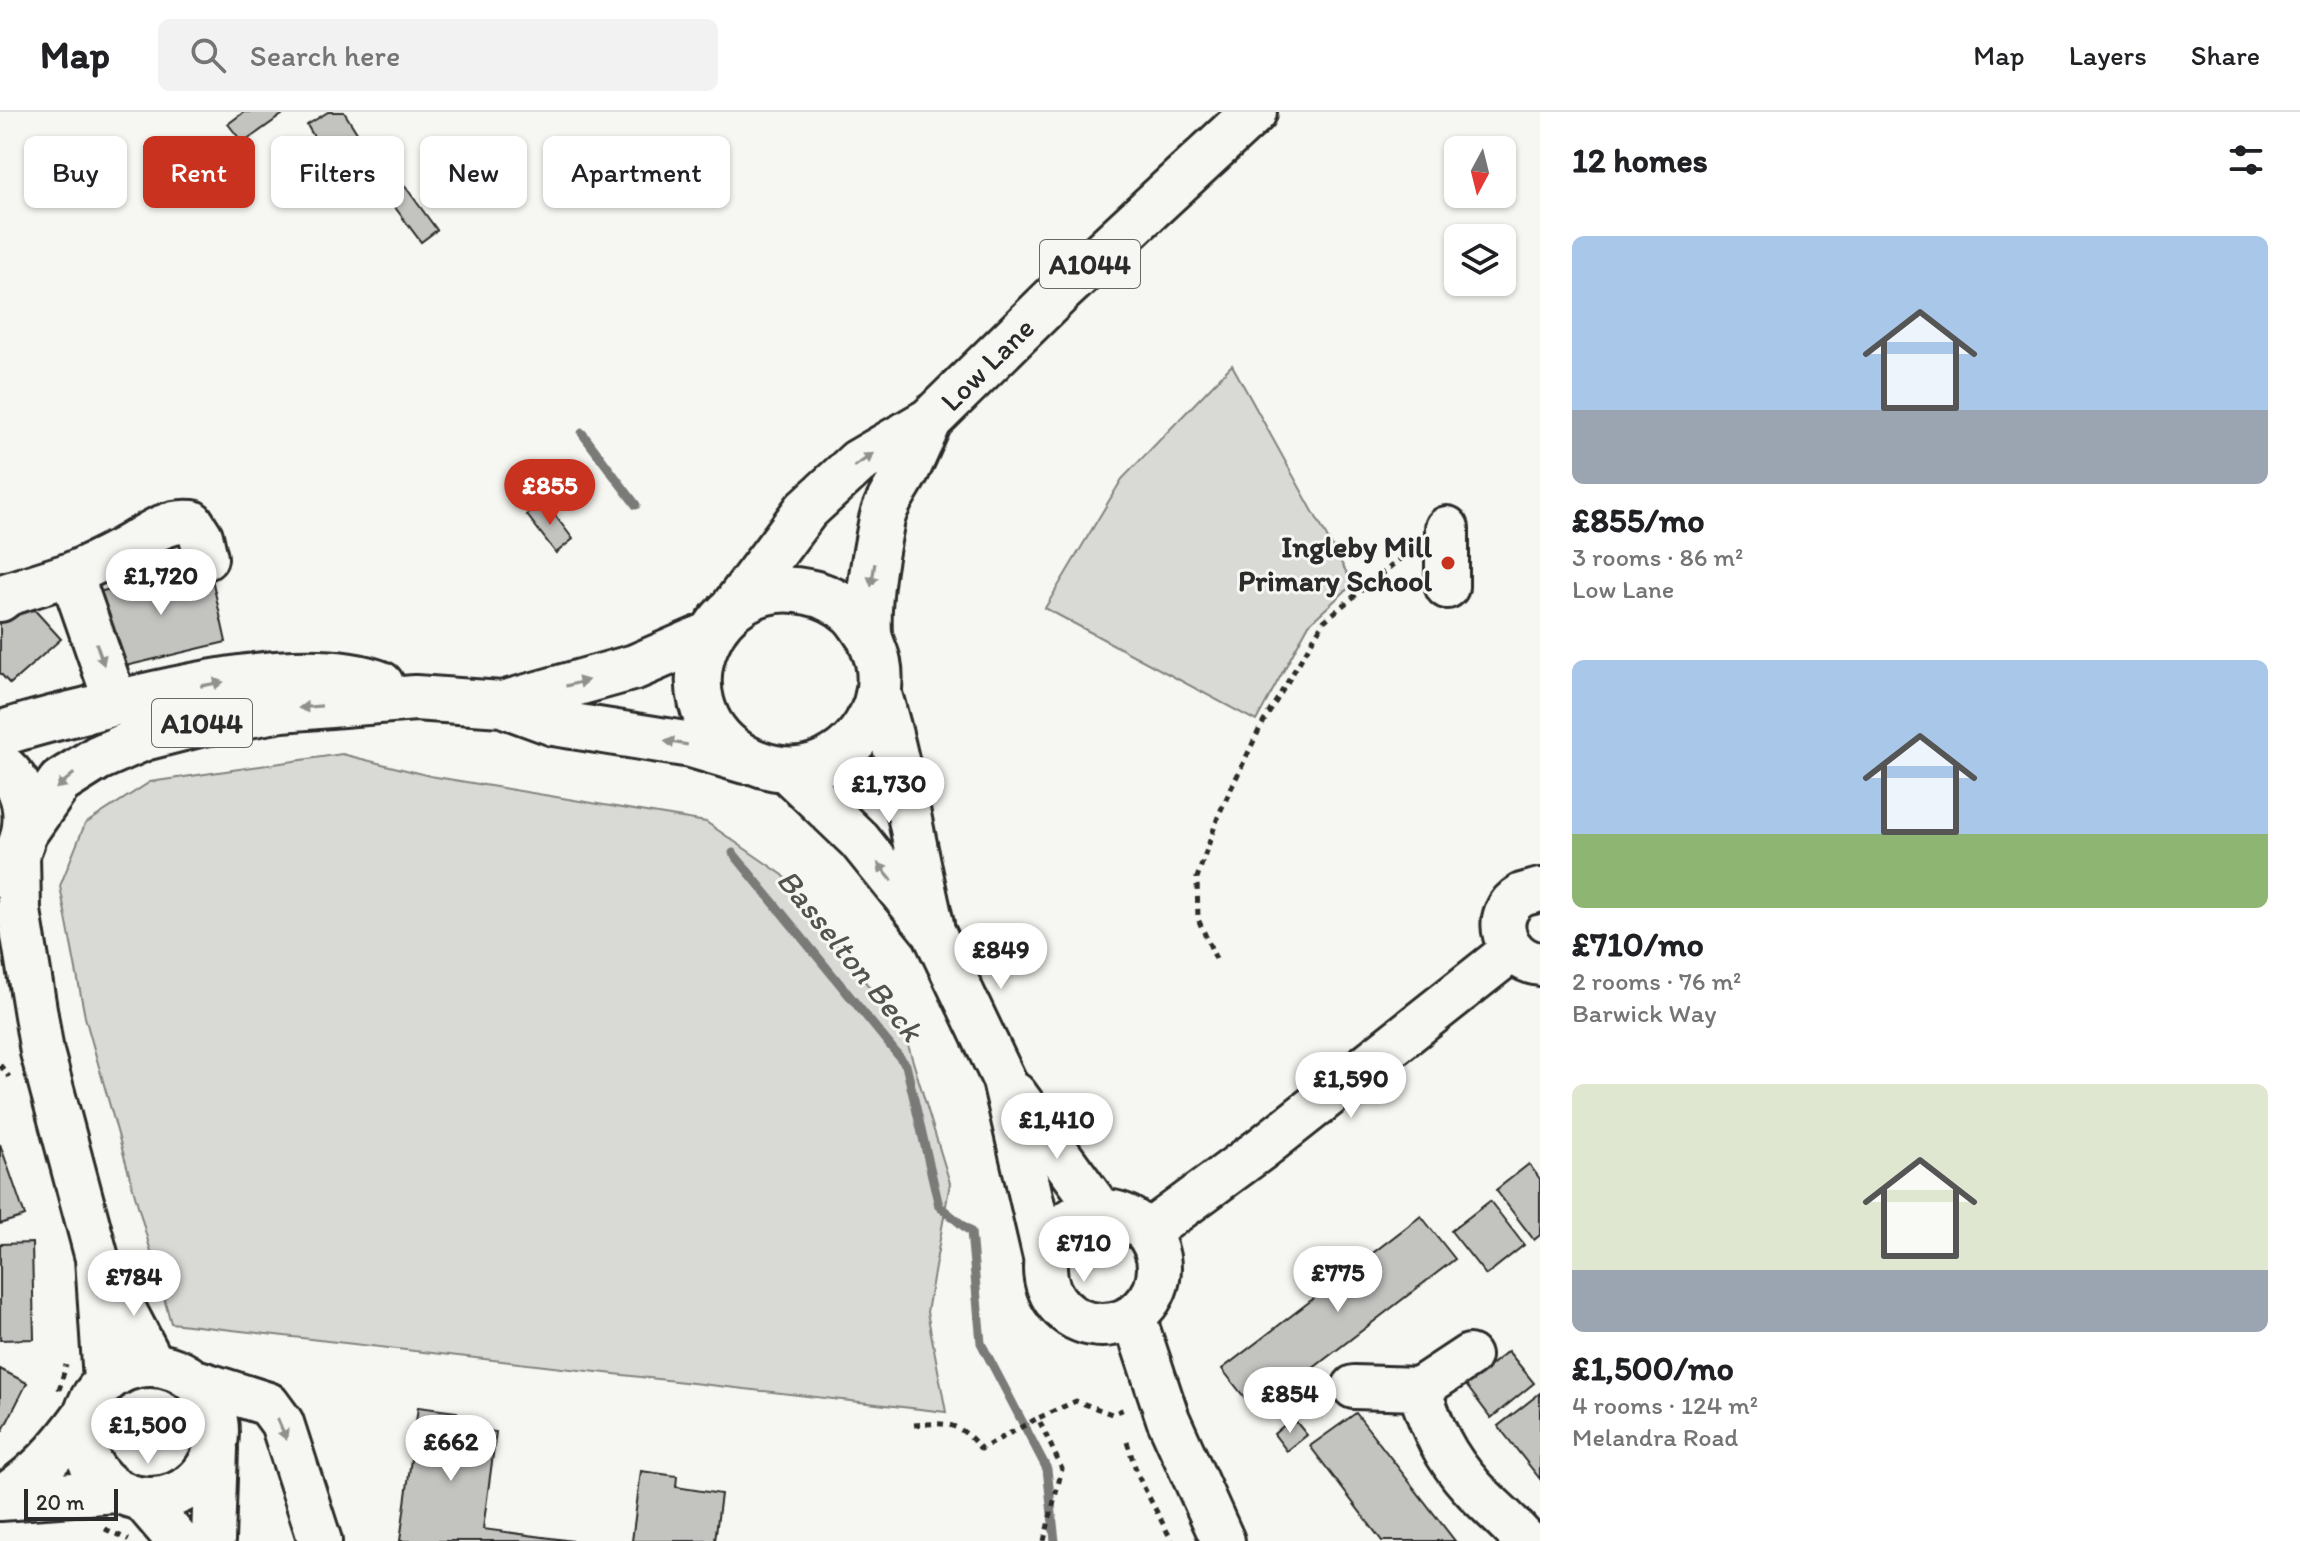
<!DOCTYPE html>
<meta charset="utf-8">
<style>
:root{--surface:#fff;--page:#f2f2f2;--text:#202124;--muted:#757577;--line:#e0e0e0;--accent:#c8321e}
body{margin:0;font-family:Itim,sans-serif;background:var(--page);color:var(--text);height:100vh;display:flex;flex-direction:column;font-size:30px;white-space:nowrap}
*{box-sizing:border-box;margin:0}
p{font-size:26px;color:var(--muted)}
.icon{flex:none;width:44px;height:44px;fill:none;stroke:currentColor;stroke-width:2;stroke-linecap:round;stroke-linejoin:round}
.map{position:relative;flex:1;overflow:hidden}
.drawer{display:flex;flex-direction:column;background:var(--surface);width:760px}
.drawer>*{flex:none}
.hud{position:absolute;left:24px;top:24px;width:760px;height:72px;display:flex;gap:16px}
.needle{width:52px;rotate:187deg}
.fabs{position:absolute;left:1444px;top:24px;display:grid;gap:16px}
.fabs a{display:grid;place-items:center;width:72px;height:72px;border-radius:12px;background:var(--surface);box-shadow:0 2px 6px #0004;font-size:40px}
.scale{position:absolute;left:24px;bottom:20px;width:94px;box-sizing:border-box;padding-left:8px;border:4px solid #2b2b2b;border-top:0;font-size:22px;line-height:28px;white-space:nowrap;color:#2b2b2b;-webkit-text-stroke:6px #f6f6f2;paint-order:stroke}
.price{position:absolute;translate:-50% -68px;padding:0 18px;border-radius:28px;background:#fff;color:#222;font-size:26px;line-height:52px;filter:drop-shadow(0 2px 4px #0008)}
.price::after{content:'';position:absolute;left:50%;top:48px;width:24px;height:18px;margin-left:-12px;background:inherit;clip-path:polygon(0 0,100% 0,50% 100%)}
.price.selected{background:var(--accent);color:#fff}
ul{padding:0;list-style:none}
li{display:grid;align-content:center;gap:16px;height:424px;padding:0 32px}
li span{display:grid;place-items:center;height:248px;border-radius:12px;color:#555}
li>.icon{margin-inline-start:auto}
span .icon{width:144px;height:144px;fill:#fffc;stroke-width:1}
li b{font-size:34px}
h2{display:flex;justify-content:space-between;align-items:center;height:96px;padding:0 32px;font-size:34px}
.tag{padding:0 28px;border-radius:12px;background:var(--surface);box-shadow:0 2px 6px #0004;font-size:28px;line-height:72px}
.tag.selected{background:var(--accent);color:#fff}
header{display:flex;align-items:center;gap:48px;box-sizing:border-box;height:112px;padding:0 40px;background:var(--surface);border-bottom:2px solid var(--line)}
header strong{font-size:38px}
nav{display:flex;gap:44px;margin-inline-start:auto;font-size:28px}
.search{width:560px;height:72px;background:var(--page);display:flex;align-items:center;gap:20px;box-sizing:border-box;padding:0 28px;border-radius:12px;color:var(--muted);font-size:30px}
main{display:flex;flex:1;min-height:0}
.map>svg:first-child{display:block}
.green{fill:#d9d9d5;stroke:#828280;stroke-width:2}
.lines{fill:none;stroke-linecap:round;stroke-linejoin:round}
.stream{stroke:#7a7a78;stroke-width:9}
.building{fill:#c3c3c0;stroke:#2b2b2b;stroke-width:2}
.minor-casing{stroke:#2b2b2b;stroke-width:48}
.major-casing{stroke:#2b2b2b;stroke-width:50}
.path{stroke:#2b2b2b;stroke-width:5;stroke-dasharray:6 6;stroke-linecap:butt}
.minor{stroke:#f6f6f2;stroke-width:42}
.major{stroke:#f6f6f2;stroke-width:44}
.oneway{fill:#90908e}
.poi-dot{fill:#c8321e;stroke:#f6f6f2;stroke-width:3}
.labels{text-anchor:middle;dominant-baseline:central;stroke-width:6;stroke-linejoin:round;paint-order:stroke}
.shield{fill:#f6f6f2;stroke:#686867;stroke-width:2}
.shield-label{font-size:28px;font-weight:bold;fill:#2b2b2b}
.street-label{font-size:30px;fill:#2b2b2b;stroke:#f6f6f2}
.poi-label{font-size:30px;font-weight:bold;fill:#2b2b2b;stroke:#f6f6f2;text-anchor:end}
.water-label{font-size:32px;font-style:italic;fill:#525251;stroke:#f6f6f2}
</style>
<header>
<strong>Map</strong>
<div class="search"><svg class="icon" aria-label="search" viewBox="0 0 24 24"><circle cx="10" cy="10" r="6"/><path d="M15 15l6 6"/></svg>Search here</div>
<nav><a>Map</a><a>Layers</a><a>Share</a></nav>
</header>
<main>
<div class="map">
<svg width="1540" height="1429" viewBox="0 0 1540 1429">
<rect width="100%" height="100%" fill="#f6f6f2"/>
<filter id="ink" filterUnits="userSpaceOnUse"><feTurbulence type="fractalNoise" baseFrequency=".0125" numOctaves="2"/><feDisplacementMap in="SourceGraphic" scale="16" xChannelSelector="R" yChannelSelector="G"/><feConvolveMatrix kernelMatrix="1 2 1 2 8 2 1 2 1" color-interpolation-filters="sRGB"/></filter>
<g filter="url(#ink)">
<path class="green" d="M1232 253 1353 472 1309 512 1256 609 1045 496 1122 367Z
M342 642 430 664 706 710 783 763 904 920 950 1071 927 1200 946 1300 171 1211 85 905 60 774 85 712 150 670Z"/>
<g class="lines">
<path class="stream" d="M582 321 636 393
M733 741 906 953 939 1094 971 1120 981 1231 1047 1357 1055 1429"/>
</g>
<path class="building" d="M244 0H286L243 31 228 12Z
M328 0H344L379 56 345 77 307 13Z
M399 66 437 118 421 130 382 78Z
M544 389 573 427 556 441 527 403Z
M209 453 226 530 113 557 94 481Z
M20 482 61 527 10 572 0 561V499Z
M0 1032 25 1104 0 1112Z
M1529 1052 1540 1067V1123L1534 1128 1496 1078Z
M1490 1089 1524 1133 1486 1163 1451 1119Z
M1421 1104 1455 1147 1256 1300 1222 1257Z
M32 1131 34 1227 0 1228V1132Z
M1508 1239 1534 1271 1491 1306 1466 1273Z
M0 1257 27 1271 3 1318 0 1316Z
M1540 1281V1367L1498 1314Z
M418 1295 457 1300 455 1314 496 1320 483 1417 573 1429H400Z
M1356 1301 1455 1429H1382L1310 1334Z
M1293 1306 1307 1323 1287 1339 1274 1322Z
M641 1359 677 1364 676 1375 721 1382 715 1429H632Z"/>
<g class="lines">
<defs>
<path id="minor" d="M1447 416V475
M71 462C87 455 102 448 117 440 142 428 162 407 192 410L201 424 206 446
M0 488 8 482 71 462 116 591
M879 579C902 655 914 734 932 812
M786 658 859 728 934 821 1004 968 1045 1145
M18 742 19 799 42 940 97 1146 105 1269
M1540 778C1534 780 1527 781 1522 783 1489 802 1503 847 1540 852
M1015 982 1100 1098
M1045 1156a57 57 0 1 1 114 0a57 57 0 1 1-114 0Z
M1148 1120 1261 1037 1511 839
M105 1161 153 1252
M1134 1205 1168 1307 1223 1429
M1469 1244 1419 1277C1432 1316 1444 1344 1472 1375 1489 1394 1509 1409 1525 1429
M83 1320a67 67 0 1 1 134 0a67 67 0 1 1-134 0Z
M195 1269 268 1292 282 1311 320 1429
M1354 1275 1419 1277
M0 1387C39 1360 57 1341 85 1302
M0 1387 117 1379
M142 1387 178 1429
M213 1429 216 1336"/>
<path id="major" d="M735 493 806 398 858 350 930 308 1059 181 1254 0
M869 525C863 517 858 507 851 501 839 490 823 483 808 480 712 458 657 587 738 641 759 655 789 662 814 654 857 641 887 595 878 550 876 540 870 531 869 521 867 484 875 443 882 407 886 390 899 373 907 358 915 342 922 325 930 308
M502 592 635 555 709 523
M0 622C31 611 64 604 95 596 171 577 308 543 381 572
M0 653C36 680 32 735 0 762
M25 720 60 670 98 646 144 626 199 612 282 597 415 586 502 592 554 611 691 633 745 649"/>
</defs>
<use href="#minor" class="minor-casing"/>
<use href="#major" class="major-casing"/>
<path class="path" d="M1216 847 1198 807 1197 766 1219 702 1260 616 1324 509 1412 437
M0 953 9 965
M59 1278 66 1253
M914 1313C947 1310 959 1310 981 1337L1038 1306
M1127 1330 1138 1364 1172 1429
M105 1417 129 1428
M1044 1429 1062 1357 1038 1306 1076 1289 1112 1302 1127 1296"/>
<use href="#minor" class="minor"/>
<use href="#major" class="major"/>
</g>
<defs><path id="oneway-solid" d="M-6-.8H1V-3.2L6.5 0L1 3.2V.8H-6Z" transform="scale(2)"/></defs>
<g class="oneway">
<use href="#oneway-solid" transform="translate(864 348) rotate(-34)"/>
<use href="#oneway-solid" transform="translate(873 463) rotate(99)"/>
<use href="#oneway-solid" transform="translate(100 542) rotate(71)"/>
<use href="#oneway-solid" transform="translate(577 571) rotate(-15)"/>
<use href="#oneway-solid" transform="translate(212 572) rotate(-10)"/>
<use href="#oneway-solid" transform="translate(310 595) rotate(175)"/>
<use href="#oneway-solid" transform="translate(676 631) rotate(-171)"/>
<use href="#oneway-solid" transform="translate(65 669) rotate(140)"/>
<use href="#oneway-solid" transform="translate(885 760) rotate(-129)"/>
<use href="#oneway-solid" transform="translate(282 1317) rotate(67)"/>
</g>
</g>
<circle class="poi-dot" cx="1448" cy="451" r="8"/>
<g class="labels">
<g class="shield">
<rect x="1040" y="128" width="100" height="48" rx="6"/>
<rect x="152" y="587" width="100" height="48" rx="6"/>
</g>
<g class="shield-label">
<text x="1090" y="152">A1044</text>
<text x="202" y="611">A1044</text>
</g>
<g class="street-label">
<text transform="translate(987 252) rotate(-45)">Low Lane</text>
</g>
<g class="poi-label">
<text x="1432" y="434">Ingleby Mill<tspan x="1432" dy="34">Primary School</tspan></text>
</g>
<g class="water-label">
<text transform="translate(850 843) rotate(51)">Basselton Beck</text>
</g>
</g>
</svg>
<div class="fabs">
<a><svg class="needle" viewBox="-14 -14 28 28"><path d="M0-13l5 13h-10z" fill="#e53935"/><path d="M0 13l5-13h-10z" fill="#757577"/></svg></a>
<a><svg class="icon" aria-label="layers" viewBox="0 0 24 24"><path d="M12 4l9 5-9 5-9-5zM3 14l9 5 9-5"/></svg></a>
</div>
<div class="scale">20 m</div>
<b class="price selected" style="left:550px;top:415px">£855</b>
<b class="price" style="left:161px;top:505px">£1,720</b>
<b class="price" style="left:889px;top:713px">£1,730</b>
<b class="price" style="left:1001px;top:879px">£849</b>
<b class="price" style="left:1351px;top:1008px">£1,590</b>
<b class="price" style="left:1057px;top:1049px">£1,410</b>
<b class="price" style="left:1084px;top:1172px">£710</b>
<b class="price" style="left:1338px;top:1202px">£775</b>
<b class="price" style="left:134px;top:1206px">£784</b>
<b class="price" style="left:1290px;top:1323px">£854</b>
<b class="price" style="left:148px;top:1354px">£1,500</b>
<b class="price" style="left:451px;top:1371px">£662</b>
<div class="hud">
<a class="tag">Buy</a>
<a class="tag selected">Rent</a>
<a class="tag">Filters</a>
<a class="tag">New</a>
<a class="tag">Apartment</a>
</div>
</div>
<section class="drawer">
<h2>12 homes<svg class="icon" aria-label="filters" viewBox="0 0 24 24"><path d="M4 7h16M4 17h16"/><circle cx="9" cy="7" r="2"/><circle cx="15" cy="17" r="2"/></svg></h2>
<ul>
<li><span style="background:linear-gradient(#a9c7e8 70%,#9aa5b1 0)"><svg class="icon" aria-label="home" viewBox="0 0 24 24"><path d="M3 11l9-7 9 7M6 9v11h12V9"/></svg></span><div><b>£855/mo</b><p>3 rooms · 86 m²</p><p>Low Lane</p></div></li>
<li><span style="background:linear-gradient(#a9c7e8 70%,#8fb573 0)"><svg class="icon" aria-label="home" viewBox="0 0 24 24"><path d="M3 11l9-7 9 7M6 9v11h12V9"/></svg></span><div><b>£710/mo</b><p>2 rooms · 76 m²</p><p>Barwick Way</p></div></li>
<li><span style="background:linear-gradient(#dfe7d0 75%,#9aa5b1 0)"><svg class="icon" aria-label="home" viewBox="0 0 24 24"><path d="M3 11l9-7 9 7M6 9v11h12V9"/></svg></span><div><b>£1,500/mo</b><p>4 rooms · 124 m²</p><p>Melandra Road</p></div></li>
</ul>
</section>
</main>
